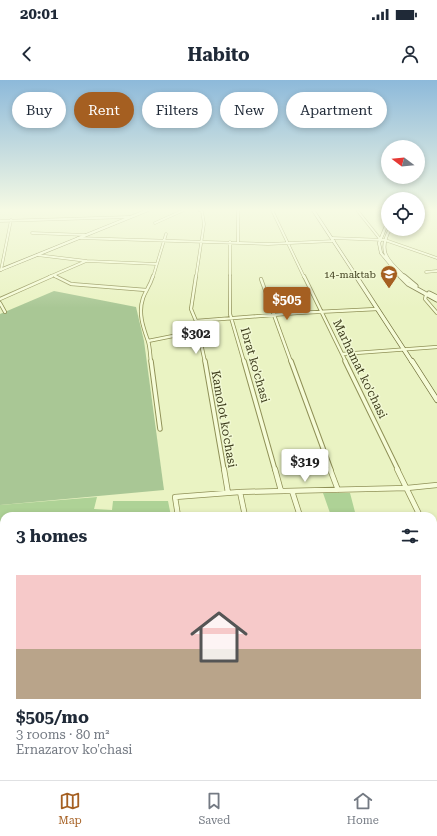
<!DOCTYPE html>
<meta charset="utf-8">
<style>
:root{--surface:#fff;--page:#f2f2f3;--text:#1f2937;--muted:#747a83;--line:#e0e1e3;--accent:#a55f21}
body{margin:0;font-family:"Roboto Serif",serif;background:var(--page);color:var(--text);height:100vh;display:flex;flex-direction:column;font-size:15px;white-space:nowrap}
*{box-sizing:border-box;margin:0}
p{font-size:13px;color:var(--muted)}
.icon{flex:none;width:22px;height:22px;fill:none;stroke:currentColor;stroke-width:2;stroke-linecap:round;stroke-linejoin:round}
.map{position:relative;flex:1;overflow:hidden}
.panel{position:absolute;left:0px;top:432px;width:437px;height:268px;display:flex;flex-direction:column;background:var(--surface);border-radius:12px 12px 0 0;box-shadow:0 2px 6px #0003}
.panel>*{flex:none}
.hud{position:absolute;left:12px;top:12px;width:413px;height:36px;display:flex;gap:8px}
.needle{width:26px;rotate:286deg}
.fabs{position:absolute;left:381px;top:60px;display:grid;gap:8px}
.fabs a{display:grid;place-items:center;width:44px;height:44px;border-radius:50%;background:var(--surface);box-shadow:0 2px 6px #0003;font-size:20px}
.price{position:absolute;translate:-50% -34px;padding:0 9px;border-radius:4px;background:#fff;color:#222;font-size:13px;line-height:26px;filter:drop-shadow(0 1px 2px #0008)}
.price::after{content:'';position:absolute;left:50%;top:24px;width:12px;height:9px;margin-left:-6px;background:inherit;clip-path:polygon(0 0,100% 0,50% 100%)}
.price.selected{background:var(--accent);color:#fff}
ul{padding:0;list-style:none}
li{display:grid;align-content:center;gap:8px;height:212px;padding:0 16px}
li span{display:grid;place-items:center;height:124px;border-radius:0px;color:#555}
li>.icon{margin-inline-start:auto}
span .icon{width:72px;height:72px;fill:#fffc;stroke-width:1}
li b{font-size:17px}
h2{display:flex;justify-content:space-between;align-items:center;height:48px;padding:0 16px;font-size:17px}
.pill{padding:0 14px;border-radius:18px;background:var(--surface);box-shadow:0 2px 6px #0003;font-size:14px;line-height:36px}
.pill.selected{background:var(--accent);color:#fff}
.status{display:flex;justify-content:space-between;align-items:center;height:28px;padding:0 20px;background:var(--surface);direction:ltr}
.status svg{height:11px;fill:currentColor}
header{display:flex;justify-content:space-between;align-items:center;height:52px;padding:0 16px;background:var(--surface);font-size:18px;font-weight:700}
.menu{display:flex;justify-content:space-around;align-items:center;height:56px;border-top:1px solid var(--line);background:var(--surface);font-size:11px;color:var(--muted)}
.menu a{display:grid;justify-items:center;gap:2px}
.menu .selected{color:var(--accent)}
.map>svg:first-child{display:block}
.green{fill:#aed296}
.cemetery{fill:#a9c795}
.lines{fill:none;stroke-linecap:round;stroke-linejoin:round}
.street-far4-casing{stroke:#8f9057;stroke-width:3}
.street-far3-casing{stroke:#8f9057;stroke-width:4}
.street-far2-casing{stroke:#8f9057;stroke-width:5.5}
.street-far1-casing{stroke:#8f9057;stroke-width:6}
.street-casing{stroke:#8f9057;stroke-width:8}
.secondary-far2-casing{stroke:#71703b;stroke-width:3.5}
.secondary-far1-casing{stroke:#71703b;stroke-width:5}
.secondary-casing{stroke:#71703b;stroke-width:6}
.street-far4{stroke:#f6fcd8;stroke-width:2}
.street-far3{stroke:#f6fcd8;stroke-width:2.5}
.street-far2{stroke:#f6fcd8;stroke-width:3.5}
.street-far1{stroke:#f6fcd8;stroke-width:4.5}
.street{stroke:#f6fcd8;stroke-width:5.5}
.secondary-far2{stroke:#f6fcd8;stroke-width:2.5}
.secondary-far1{stroke:#f6fcd8;stroke-width:3.5}
.secondary{stroke:#f6fcd8;stroke-width:4.5}
.labels{text-anchor:middle;dominant-baseline:central;stroke-width:3;stroke-linejoin:round;paint-order:stroke}
.far-poi-label{font-size:10px;fill:#3e3d1d;stroke:#f2f9d4;text-anchor:end}
.street-label{font-size:12px;fill:#3e3d1d;stroke:#f2f9d4}
</style>
<div class="status"><b>20:01</b><svg viewBox="0 0 49 12"><path d="M0 12V9h3v3zM5 12V6h3v6zM10 12V3h3v9zM15 12V0h3v12zM26 1h20v11H26zM47 4h2v5h-2z"/></svg></div>
<header><svg class="icon" aria-label="back" viewBox="0 0 24 24"><path d="M15 5l-7 7 7 7"/></svg>Habito<svg class="icon" aria-label="person" viewBox="0 0 24 24"><circle cx="12" cy="8" r="4"/><path d="M4 21q1-7 8-7t8 7"/></svg></header>
<div class="map">
<svg width="437" height="700" viewBox="0 0 437 700">
<rect width="100%" height="100%" fill="#eaf3c3"/>
<path class="green" d="M323 413H350L355 432 330 433Z
M97 417 94 429 112 430 113 421H168L171 436H4V485H0V425Z"/>
<path class="cemetery" d="M54 211 136 227 144 261 164 410 0 425V234Z"/>
<g class="lines">
<defs>
<path id="street-far4" d="M238 130V162
M272 130 304 197
M357 130 380 159
M0 141 129 137
M155 143 184 130
M32 153 86 155
M78 158 268 164 334 161
M332 158 385 160 437 178
M230 162V197
M37 175 87 181 157 184
M1 190 11 140
M426 192 437 191
M55 196 57 197
M49 197 86 181
M153 197 166 154
M196 197 204 144 202 131 199 130"/>
<path id="street-far3" d="M55 196 71 204 146 210
M196 196 191 229 196 241 205 282
M230 196V234L244 282
M304 196 346 282
M261 199 291 282
M426 215 425 219 437 233
M0 219 52 196
M0 223 5 232
M196 241 297 233 377 229
M148 261 198 251
M342 274 437 267
M151 282C150 275 150 267 148 261 143 247 138 233 143 218 146 210 150 206 153 196"/>
<path id="street-far2" d="M151 281 160 349
M205 281 224 390
M244 281 275 390
M291 281 331 390
M345 281 398 390"/>
<path id="street-far1" d="M224 389 228 413
M275 389 281 411
M330 389 338 410
M397 389 420 436
M292 411 300 436
M240 412 245 436
M178 436 175 417 240 412 407 408 437 405
M433 463 437 471
M0 488H4"/>
<path id="street" d="M0 654H4
M433 661 437 672
M69 696V700
M220 696V700
M303 696 304 700
M363 696 364 700"/>
<path id="secondary-far2" d="M313 130 357 197
M388 141 379 163 381 173 401 197
M390 149C377 172 388 181 405 197
M0 190 148 130"/>
<path id="secondary-far1" d="M356 196 412 282
M400 196 408 204 437 220
M404 196 416 206
M429 213 437 217"/>
<path id="secondary" d="M412 281 437 320"/>
</defs>
<use href="#street-far4" class="street-far4-casing"/>
<use href="#street-far3" class="street-far3-casing"/>
<use href="#street-far2" class="street-far2-casing"/>
<use href="#street-far1" class="street-far1-casing"/>
<use href="#street" class="street-casing"/>
<use href="#secondary-far2" class="secondary-far2-casing"/>
<use href="#secondary-far1" class="secondary-far1-casing"/>
<use href="#secondary" class="secondary-casing"/>
<use href="#street-far4" class="street-far4"/>
<use href="#street-far3" class="street-far3"/>
<use href="#street-far2" class="street-far2"/>
<use href="#street-far1" class="street-far1"/>
<use href="#street" class="street"/>
<use href="#secondary-far2" class="secondary-far2"/>
<use href="#secondary-far1" class="secondary-far1"/>
<use href="#secondary" class="secondary"/>
</g>
<linearGradient id="sky" x2="0" y2="1"><stop stop-color="#8db9da"/><stop offset="0.57" stop-color="#f6fae4"/><stop offset="1" stop-color="#f6fae4" stop-opacity="0"/></linearGradient>
<rect width="437" height="228" fill="url(#sky)"/>
<defs>
<symbol id="school-pin" viewBox="-11 -11 22 30"><path d="M0 17L-7.5 6A9.5 9.5 0 1 1 7.5 6Z" fill="#a55f21" stroke="#f2f9d4"/><path d="M0-5L7-2L0 1L-7-2ZM-4 1L0 2.5L4 1V4Q0 6-4 4Z" fill="#fff"/></symbol>
</defs>
<g fill-rule="evenodd">
<use href="#school-pin" x="379" y="184" width="20" height="27"/>
</g>
<g class="labels">
<g class="far-poi-label">
<text x="376" y="194">14-maktab</text>
</g>
<g class="street-label">
<text transform="translate(255 285) rotate(74)">Ibrat ko'chasi</text>
<text transform="translate(360 289) rotate(64)">Marhamat ko'chasi</text>
<text transform="translate(224 339) rotate(80)">Kamolot ko'chasi</text>
</g>
</g>
</svg>
<div class="fabs">
<a><svg class="needle" viewBox="-14 -14 28 28"><path d="M0-13l5 13h-10z" fill="#e53935"/><path d="M0 13l5-13h-10z" fill="#747a83"/></svg></a>
<a><svg class="icon" aria-label="locate" viewBox="0 0 24 24"><circle cx="12" cy="12" r="6"/><path d="M12 2v4M12 18v4M2 12h4M18 12h4"/></svg></a>
</div>
<b class="price selected" style="left:287px;top:241px">$505</b>
<b class="price" style="left:196px;top:275px">$302</b>
<b class="price" style="left:305px;top:403px">$319</b>
<div class="hud">
<a class="pill">Buy</a>
<a class="pill selected">Rent</a>
<a class="pill">Filters</a>
<a class="pill">New</a>
<a class="pill">Apartment</a>
</div>
<section class="panel">
<h2>3 homes<svg class="icon" aria-label="filters" viewBox="0 0 24 24"><path d="M4 7h16M4 17h16"/><circle cx="9" cy="7" r="2"/><circle cx="15" cy="17" r="2"/></svg></h2>
<ul>
<li><span style="background:linear-gradient(#f6c9c9 60%,#b9a48a 0)"><svg class="icon" aria-label="home" viewBox="0 0 24 24"><path d="M3 11l9-7 9 7M6 9v11h12V9"/></svg></span><div><b>$505/mo</b><p>3 rooms · 80 m²</p><p>Ernazarov ko'chasi</p></div></li>
</ul>
</section>
</div>
<nav class="menu">
<a class="selected"><svg class="icon" aria-label="map" viewBox="0 0 24 24"><path d="M3 6l6-2 6 2 6-2v14l-6 2-6-2-6 2zM9 4v14M15 6v14"/></svg>Map</a>
<a><svg class="icon" aria-label="saved" viewBox="0 0 24 24"><path d="M7 4h10v16l-5-4-5 4z"/></svg>Saved</a>
<a><svg class="icon" aria-label="home" viewBox="0 0 24 24"><path d="M3 11l9-7 9 7M6 9v11h12V9"/></svg>Home</a>
</nav>
